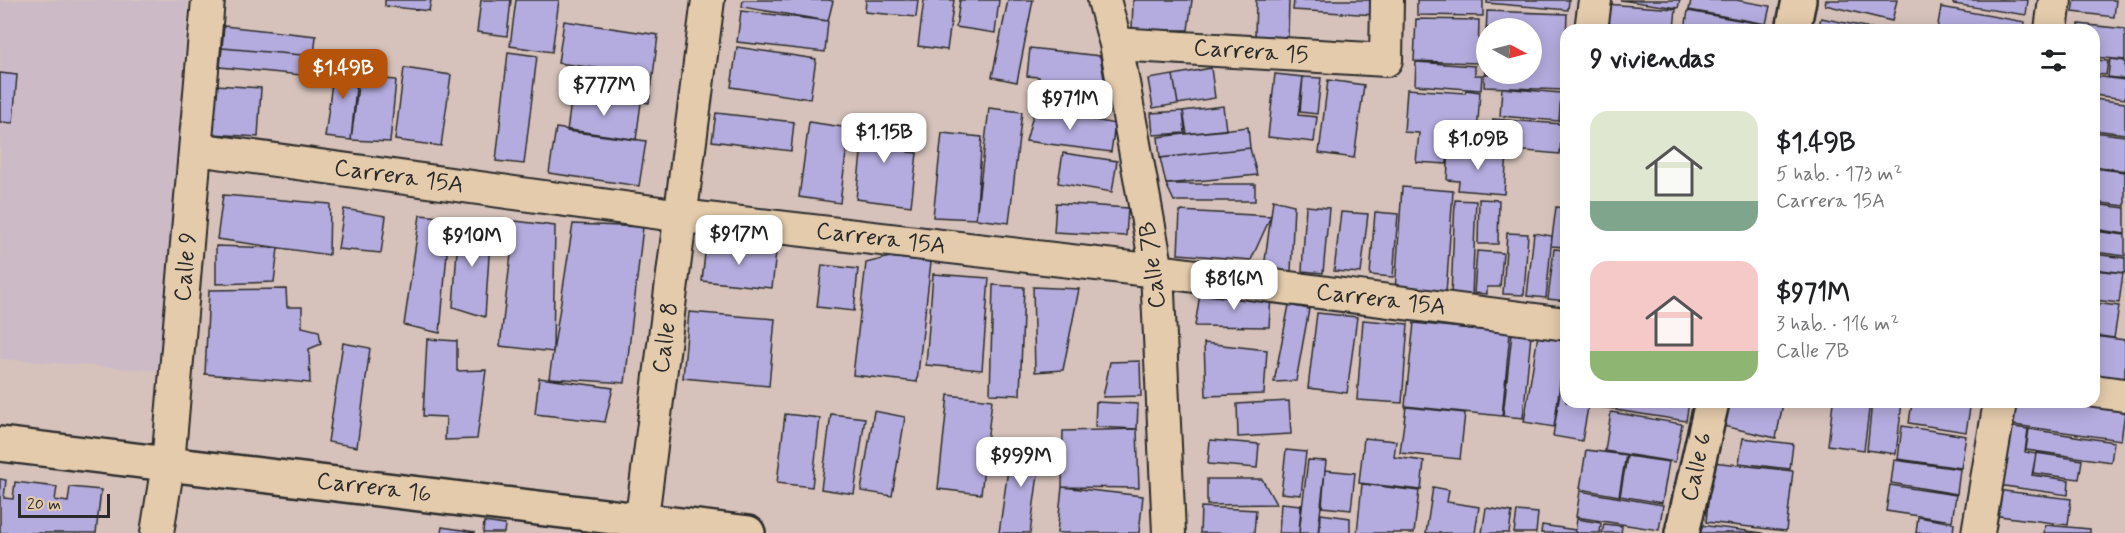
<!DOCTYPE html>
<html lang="es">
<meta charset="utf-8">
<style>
:root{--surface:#fff;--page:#f6f6f6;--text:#202124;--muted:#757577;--accent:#b45309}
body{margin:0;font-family:Mynerve,sans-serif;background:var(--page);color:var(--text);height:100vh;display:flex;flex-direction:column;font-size:22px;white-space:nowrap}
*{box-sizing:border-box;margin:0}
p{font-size:20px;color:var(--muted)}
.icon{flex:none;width:33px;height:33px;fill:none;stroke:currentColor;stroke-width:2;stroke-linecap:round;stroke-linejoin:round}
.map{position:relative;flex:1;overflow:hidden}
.sheet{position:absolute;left:1560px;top:24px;width:540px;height:384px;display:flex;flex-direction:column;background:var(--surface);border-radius:18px;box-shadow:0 3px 15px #0003}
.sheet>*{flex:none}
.needle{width:39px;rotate:97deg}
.buttons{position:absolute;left:1476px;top:18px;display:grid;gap:12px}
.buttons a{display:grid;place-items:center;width:66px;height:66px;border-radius:50%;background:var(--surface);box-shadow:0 3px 15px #0003;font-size:30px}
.scale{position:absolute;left:18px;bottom:15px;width:92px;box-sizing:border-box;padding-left:6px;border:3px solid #2b2b2b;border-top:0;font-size:16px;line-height:21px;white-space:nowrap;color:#2b2b2b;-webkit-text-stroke:4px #e4cbac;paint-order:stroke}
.price{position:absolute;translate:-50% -51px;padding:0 14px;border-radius:12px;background:#fff;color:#222;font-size:20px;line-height:39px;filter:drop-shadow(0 2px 3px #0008)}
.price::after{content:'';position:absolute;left:50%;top:36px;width:18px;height:14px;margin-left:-9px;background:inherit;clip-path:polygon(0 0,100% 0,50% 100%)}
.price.current{background:var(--accent);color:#fff}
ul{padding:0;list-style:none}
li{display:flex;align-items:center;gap:18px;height:150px;padding:0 30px}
li span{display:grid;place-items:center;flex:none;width:168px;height:120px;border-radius:18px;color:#555}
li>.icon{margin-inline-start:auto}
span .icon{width:72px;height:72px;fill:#fffc;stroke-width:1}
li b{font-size:26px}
h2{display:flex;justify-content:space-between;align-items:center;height:72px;padding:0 30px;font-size:26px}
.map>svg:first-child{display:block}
.built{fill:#ccbbc6}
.building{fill:#b4acde;stroke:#2b2b2b;stroke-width:1.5;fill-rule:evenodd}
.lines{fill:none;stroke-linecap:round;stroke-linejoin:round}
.street-casing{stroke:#2b2b2b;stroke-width:36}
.secondary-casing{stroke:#2b2b2b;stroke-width:38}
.street{stroke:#e4cbac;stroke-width:32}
.secondary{stroke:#e4cbac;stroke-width:33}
.labels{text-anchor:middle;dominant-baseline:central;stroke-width:6;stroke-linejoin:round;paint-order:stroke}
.street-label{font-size:24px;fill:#2b2b2b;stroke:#e4cbac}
</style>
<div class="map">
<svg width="2125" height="533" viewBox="0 0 2125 533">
<rect width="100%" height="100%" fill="#d6c2bb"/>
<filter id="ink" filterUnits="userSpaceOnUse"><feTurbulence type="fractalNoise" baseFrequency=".0167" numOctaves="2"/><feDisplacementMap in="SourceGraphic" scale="12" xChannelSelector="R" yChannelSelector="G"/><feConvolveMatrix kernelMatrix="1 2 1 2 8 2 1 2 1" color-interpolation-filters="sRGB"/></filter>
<g filter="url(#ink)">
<path class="built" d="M0 0H188L160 371 0 359Z"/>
<path class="building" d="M385 0H431L429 11 385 6Z
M481 0H511L507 36 477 32Z
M516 0H559L552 52 510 46Z
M743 0H828L833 1 828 21 742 7Z
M866 0H918L916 17 865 12Z
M924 0H954L947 50 918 46Z
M960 0H999L995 33 956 27Z
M1008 0H1033L1017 82 992 77Z
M1133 0H1192L1188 30H1132Z
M1256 0H1289L1288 37 1255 36Z
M1294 0H1377L1376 15 1293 10Z
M1417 0H1483V16L1417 15Z
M1487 0H1569L1568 10 1487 3Z
M1620 0H1680L1678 8Z
M1691 0H1736L1770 6 1766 24 1689 10Z
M1826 0H1897L1892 21 1825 5Z
M1954 0H2028L2026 15 1953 4Z
M2075 0H2116L2114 17 2073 12Z
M1605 4 1676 9 1674 29 1603 23Z
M1941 7 2025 22 2024 30H1937Z
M741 11 828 21 825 52 737 42Z
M1487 11 1567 14 1564 90 1484 87ZM1486 28H1532V74H1486Z
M1688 11 1761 24 1760 30 1685 29Z
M1821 18 1880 30H1818Z
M1416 19 1479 20 1478 63 1414 61Z
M564 21 658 35 653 76 558 63Z
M2079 24 2125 29V60L2094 57V30H2078Z
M1603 25 1672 30H1603Z
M224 26 316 36 314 56 222 48Z
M737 47 816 59 810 99 731 87Z
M222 48 314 56 312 76 220 67Z
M1030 48 1100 56 1105 84 1101 116 1035 108 1039 77 1027 76Z
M508 52 537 56 524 164 496 161Z
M335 59 361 63 351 140 325 137Z
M2110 59 2125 61V79L2108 77Z
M2094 60 2108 61 2106 75 2094 74Z
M1416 62 1475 66V75H1482L1481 90 1415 85Z
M404 68 451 75 441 146 395 140Z
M1211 68 1215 98 1178 104 1173 75Z
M615 71 653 76 649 103 611 98Z
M0 73 17 75 13 123 0 122Z
M1275 74 1303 77 1298 115 1317 117 1314 142 1268 137Z
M1173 75 1178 104 1153 108 1148 79Z
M2094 76 2125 80V99L2094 95Z
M357 77 396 80 390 142 351 140Z
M1303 77 1321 78 1317 114 1300 112Z
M1328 80 1364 85 1354 158 1319 153Z
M216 85 261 88 258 137 213 134Z
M1502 88 1561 93 1559 121 1500 116Z
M1407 89 1465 93 1466 90 1480 92 1477 136 1449 133 1447 164 1416 162 1419 133 1404 132Z
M572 94 641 103 636 140 567 131Z
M2094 99 2125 103V134L2094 130Z
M1223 106 1226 130 1187 134 1183 111Z
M989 108 1022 112 1009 223 976 219Z
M1035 108 1115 124 1111 152 1026 141Z
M1183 111 1185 133 1153 135 1151 113Z
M716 113 794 122 791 151 712 141Z
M1493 119 1562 124 1560 154 1491 148Z
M809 122 849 128 840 203 799 197Z
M851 122 911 129 908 152 917 153 911 206 856 199 862 145 849 143Z
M1248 127 1250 148 1160 158 1158 137Z
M556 128 646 141 639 186 549 173Z
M2094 132 2125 136V171L2094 166Z
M942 133 982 137 976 219 933 217Z
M1250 148 1257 175 1166 184 1160 158Z
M1449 149 1507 153 1504 194 1458 190 1459 181 1447 180Z
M1063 153 1117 161 1112 192 1058 183Z
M2094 168 2125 172V206L2094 202Z
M1166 184H1255V201H1174Z
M1402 187 1453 191 1446 294 1395 291Z
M223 195 330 204 329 255 217 239Z
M1479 199 1499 200 1498 244H1478Z
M1273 200 1294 205 1291 272 1264 268Z
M1455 200 1476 201 1472 296 1451 295Z
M1056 203 1128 208 1126 236 1054 232Z
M2094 204 2125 208V234L2094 229Z
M1306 206 1329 208 1323 273 1302 271Z
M1556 207 1566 208V247L1551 246Z
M344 209 386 216 381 253 338 249Z
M1180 211 1271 216 1251 260 1178 254Z
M1341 212 1368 214 1361 273 1334 271Z
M1375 212 1398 214 1393 277 1370 275Z
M420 215 450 218 440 333 404 325Z
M459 221 491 226 485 317 453 307Z
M515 221 555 226 553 352 500 346Z
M573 224 643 227 625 383 549 378Z
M2094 231 2125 235V256L2094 252Z
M1507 233 1528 234 1524 295 1503 294Z
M1534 233 1552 236 1546 298 1527 296Z
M706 244 776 252 772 288 702 281Z
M216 246 278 248 274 282 216 284Z
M1554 249 1566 250V301L1548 299Z
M1477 251 1503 253 1500 287H1487V294L1474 293Z
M2094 254 2125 258V273L2094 269Z
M890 257 931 262 917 382 853 375 866 263Z
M822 265 858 269 854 311 817 307Z
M2094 270 2123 273 2119 303 2094 300Z
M933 274 989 278 982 370 926 365Z
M993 285 1024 287 1020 395 990 394Z
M1033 287 1079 289 1063 370 1035 372Z
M286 289 287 307H302V327L319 331 321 344 309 349 310 383 205 374 209 290Z
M1200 294 1271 296 1269 327 1195 326Z
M2094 303 2119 306 2114 338 2094 335Z
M1289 305 1309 309 1296 381 1274 382Z
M689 312 775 319 769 386 683 378Z
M1317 313 1357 317 1347 393 1308 388Z
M1363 320 1408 324 1402 403 1357 400Z
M1414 323 1510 333 1502 416 1405 406Z
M1512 333 1531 335 1523 418 1503 416Z
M1538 335 1566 340 1554 427 1524 422Z
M2094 336 2125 340V393L2094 389Z
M427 339 457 341V371L486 370 477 439 445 440 446 417 423 416Z
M343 343 370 348 357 447 328 442Z
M1204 343 1267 350 1264 394 1206 396Z
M1566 355V402H1589L1582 441 1553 436Z
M1140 361 1141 396 1103 397 1110 362Z
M539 378 613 388 605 422 535 414Z
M948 395 992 400 981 494 938 489Z
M1289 401 1291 434 1238 437 1237 404Z
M1096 402 1138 404 1137 429 1095 427Z
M1589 402H1615L1614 409 1589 406Z
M1617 402H1689L1686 421 1616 410Z
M1728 402 1783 404 1776 438 1723 426Z
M1833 402H1870L1864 450 1828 445Z
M1872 402H1902L1896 454 1867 450Z
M1912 402H1971L1966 432 1909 423Z
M2010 402H2054L2125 412 2121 440 2007 424Z
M1406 407 1465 413 1460 459 1400 453Z
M874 411 905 417 892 496 861 491Z
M1611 412 1682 424 1675 462 1605 451Z
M785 414 820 418 812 487 777 483Z
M831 414 865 418 854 494 821 489Z
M1902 426 1966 436 1961 468 1898 459Z
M2006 426 2028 429 2025 452 2036 454 2032 475 2069 480 2068 495 1998 485Z
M1137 429 1139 488 1062 487 1063 431Z
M2029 429 2114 442 2111 462 2026 450Z
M1364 438 1396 441 1394 457 1424 461 1421 490 1359 483Z
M1743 438 1793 444 1790 469 1739 463Z
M1210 440 1259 444 1257 468 1208 464Z
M1012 441 1042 445 1030 533H999Z
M1286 450 1306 452 1301 495 1281 493Z
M1586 450 1626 455 1619 496 1580 489Z
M2036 453 2082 460 2079 479 2033 473Z
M1627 456 1669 462 1662 503 1620 496Z
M1308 460 1326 461 1318 533H1299Z
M1894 460 1960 469 1957 494 1891 483Z
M1712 462 1793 471 1786 531 1706 522Z
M1325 470 1355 473 1351 510 1322 507Z
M0 479 6 480 4 498 13 499 15 482 57 487 55 500 68 502 70 487 101 490 96 533H0Z
M1207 479H1262L1276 504 1207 505Z
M1362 484 1419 491 1414 533H1357Z
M1890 485 1956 495 1952 521 1886 511Z
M1062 487 1143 496 1139 533H1057Z
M1433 487 1449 490 1447 502 1479 507 1475 533H1426Z
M1996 490 2071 499 2068 525 1992 515Z
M1580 491 1663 505 1659 530 1576 517Z
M1281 503 1301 505 1299 533H1279Z
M1201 507 1256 510 1254 533H1200Z
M1486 508 1512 512 1509 533H1482Z
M1517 511 1538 513 1536 533H1514Z
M1321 514 1350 518V533H1320Z
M1918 517 1954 523 1953 533H1916Z
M1577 519 1601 523 1600 533H1575Z
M484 522 505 525 504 533H483Z
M1604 524 1622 526 1621 533H1602Z
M1542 525 1575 530V533H1541Z
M1700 525 1763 533H1699Z
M2045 525 2090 529V533H2044Z
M442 527 475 532V533H441Z"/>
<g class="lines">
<defs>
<path id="street" d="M1104 0 1116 44 1157 271 1169 533
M1591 30 1595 0
M2051 30 2055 0
M1116 44 1386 60 1387 0
M196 149 682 216 1157 271 1566 324
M2094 391 2125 395
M157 533 168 464 208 0
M640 533 708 0
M1978 533 2000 402"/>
<path id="secondary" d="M1793 30 1799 0
M0 444 748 533
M1682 533 1712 402"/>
</defs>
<use href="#street" class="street-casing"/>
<use href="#secondary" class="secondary-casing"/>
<use href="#street" class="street"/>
<use href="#secondary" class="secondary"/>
</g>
</g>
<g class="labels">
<g class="street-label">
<text transform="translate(1251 52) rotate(4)">Carrera 15</text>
<text transform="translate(399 177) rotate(8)">Carrera 15A</text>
<text transform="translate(881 239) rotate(7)">Carrera 15A</text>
<text transform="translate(1153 265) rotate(-97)">Calle 7B</text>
<text transform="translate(186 267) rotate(-85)">Calle 9</text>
<text transform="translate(1381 300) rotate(7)">Carrera 15A</text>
<text transform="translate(666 338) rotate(-82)">Calle 8</text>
<text transform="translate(1697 467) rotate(-77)">Calle 6</text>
<text transform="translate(374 488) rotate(7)">Carrera 16</text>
</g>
</g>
</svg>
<div class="buttons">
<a><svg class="needle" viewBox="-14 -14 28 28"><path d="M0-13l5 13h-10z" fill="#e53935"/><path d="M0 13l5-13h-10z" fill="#757577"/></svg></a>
</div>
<div class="scale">20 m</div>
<b class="price current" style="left:343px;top:100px">$1.49B</b>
<b class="price" style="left:604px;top:117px">$777M</b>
<b class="price" style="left:1070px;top:131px">$971M</b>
<b class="price" style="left:884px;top:164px">$1.15B</b>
<b class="price" style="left:1478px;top:171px">$1.09B</b>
<b class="price" style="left:739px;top:266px">$917M</b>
<b class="price" style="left:472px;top:268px">$910M</b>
<b class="price" style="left:1234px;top:311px">$816M</b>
<b class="price" style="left:1021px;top:488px">$999M</b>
<section class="sheet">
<h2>9 viviendas<svg class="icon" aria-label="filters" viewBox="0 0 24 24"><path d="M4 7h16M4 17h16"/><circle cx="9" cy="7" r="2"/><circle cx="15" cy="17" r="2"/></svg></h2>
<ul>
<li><span style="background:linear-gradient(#dfe7d0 75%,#7fa58c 0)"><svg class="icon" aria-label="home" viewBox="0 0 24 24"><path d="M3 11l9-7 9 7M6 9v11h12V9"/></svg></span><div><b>$1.49B</b><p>5 hab. · 173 m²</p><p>Carrera 15A</p></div></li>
<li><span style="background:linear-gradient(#f6c9c9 75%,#8fb573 0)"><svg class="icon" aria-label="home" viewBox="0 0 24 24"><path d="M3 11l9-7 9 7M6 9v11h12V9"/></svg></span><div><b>$971M</b><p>3 hab. · 116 m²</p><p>Calle 7B</p></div></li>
</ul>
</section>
</div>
